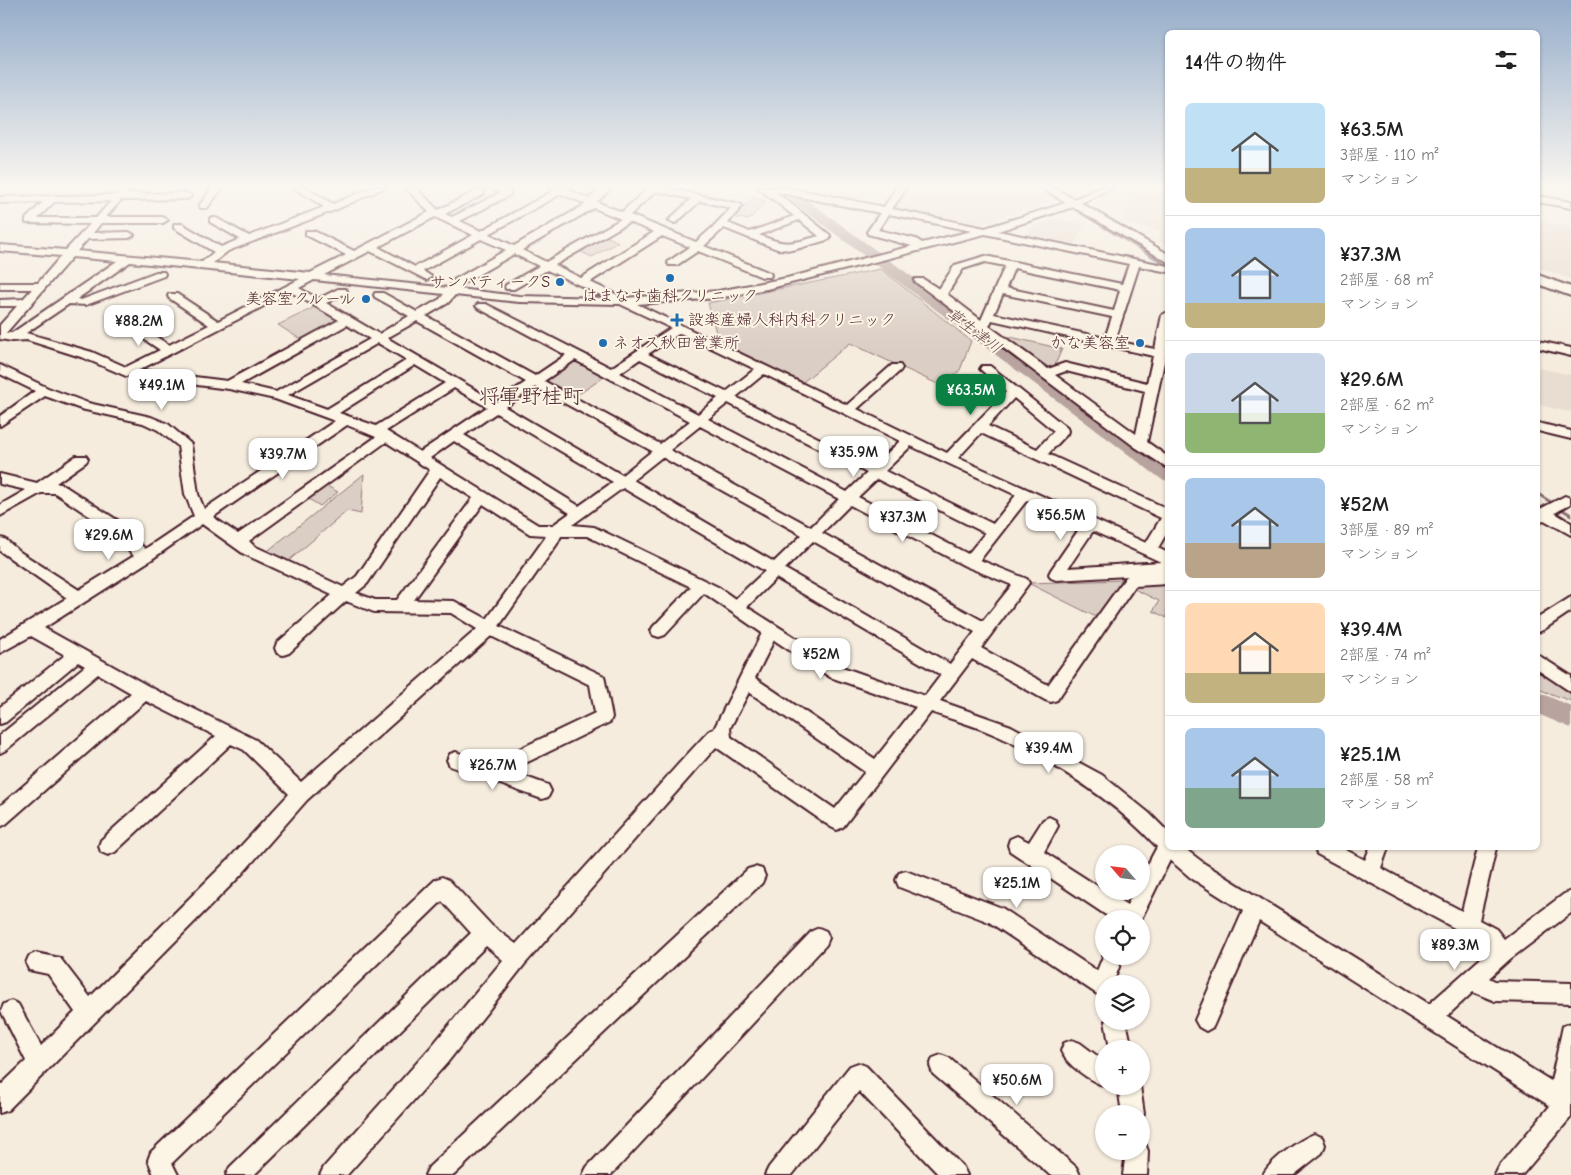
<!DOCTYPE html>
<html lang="ja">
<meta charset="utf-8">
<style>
:root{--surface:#fff;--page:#f2f2f2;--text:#222;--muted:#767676;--line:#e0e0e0;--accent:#0b8043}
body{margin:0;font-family:"Comic Neue","Klee One",sans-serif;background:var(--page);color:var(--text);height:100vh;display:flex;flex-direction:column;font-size:19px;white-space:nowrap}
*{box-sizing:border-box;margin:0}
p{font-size:16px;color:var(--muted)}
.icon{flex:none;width:28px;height:28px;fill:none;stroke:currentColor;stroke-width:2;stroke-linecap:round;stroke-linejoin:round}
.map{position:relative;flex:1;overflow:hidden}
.drawer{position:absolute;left:1165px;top:30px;width:375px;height:820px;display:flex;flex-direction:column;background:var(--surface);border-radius:8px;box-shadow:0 1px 4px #0004}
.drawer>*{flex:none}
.needle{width:32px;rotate:298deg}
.tools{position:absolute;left:1095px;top:845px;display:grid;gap:10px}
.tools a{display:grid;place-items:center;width:55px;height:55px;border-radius:50%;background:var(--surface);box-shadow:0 1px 4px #0004;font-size:25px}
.price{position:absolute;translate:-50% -42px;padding:0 11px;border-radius:10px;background:#fff;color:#222;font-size:16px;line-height:32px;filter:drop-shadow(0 1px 2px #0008)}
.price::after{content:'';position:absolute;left:50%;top:30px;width:15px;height:11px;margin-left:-8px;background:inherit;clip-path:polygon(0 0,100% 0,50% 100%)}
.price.selected{background:var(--accent);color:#fff}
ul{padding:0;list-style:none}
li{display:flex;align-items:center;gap:15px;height:125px;padding:0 20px}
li+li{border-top:1px solid var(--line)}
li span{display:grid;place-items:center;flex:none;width:140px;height:100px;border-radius:8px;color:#555}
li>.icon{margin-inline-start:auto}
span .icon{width:60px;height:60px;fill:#fffc;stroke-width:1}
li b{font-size:21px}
h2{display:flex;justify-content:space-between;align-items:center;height:60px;padding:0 20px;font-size:21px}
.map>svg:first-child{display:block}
.built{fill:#e8ddd0}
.green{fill:#dbcec4;stroke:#927678}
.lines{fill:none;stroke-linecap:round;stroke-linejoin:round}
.stream-far1{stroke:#8c6e70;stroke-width:2.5}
.stream{stroke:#8c6e70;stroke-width:3}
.river{fill:#b8a39e;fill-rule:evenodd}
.minor-casing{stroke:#4a1f2b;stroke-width:4}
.major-casing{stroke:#4a1f2b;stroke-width:4}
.minor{fill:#fcf5e5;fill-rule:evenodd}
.major{fill:#fcf5e5;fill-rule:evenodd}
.poi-dot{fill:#1f6fb2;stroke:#fcf5e5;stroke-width:2}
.labels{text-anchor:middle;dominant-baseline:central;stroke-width:4;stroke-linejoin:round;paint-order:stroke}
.far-poi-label{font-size:16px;fill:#4a1f2b;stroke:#fcf5e5;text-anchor:end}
.far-water-label{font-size:16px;font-style:italic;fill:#704d53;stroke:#fcf5e5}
.quarter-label{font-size:21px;fill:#4a1f2b;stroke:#fcf5e5}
</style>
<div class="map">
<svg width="1571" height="1175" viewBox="0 0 1571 1175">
<rect width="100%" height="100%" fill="#f5ecde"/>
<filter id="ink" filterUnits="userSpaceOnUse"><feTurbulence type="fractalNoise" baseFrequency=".02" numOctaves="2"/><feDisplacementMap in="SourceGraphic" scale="10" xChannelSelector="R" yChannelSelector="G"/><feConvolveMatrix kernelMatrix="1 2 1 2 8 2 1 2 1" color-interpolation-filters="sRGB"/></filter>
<g filter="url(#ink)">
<path class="built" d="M834 187H873L860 204 825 197Z
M907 187H1029L1050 202 970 227 891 211Z
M1133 187 1167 189V244L1158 242 1161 231 1122 222 1131 199 1125 198Z
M1056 219 1084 224 1074 247 1025 237 1032 227Z
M1538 221 1571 227V279L1538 267Z
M1538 368 1571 375V412L1538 405Z"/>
<path class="green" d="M753 198 766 201 749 220 732 217Z
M604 235 618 242 592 257 577 250Z
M881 269 971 341 960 370 944 387 850 343 803 382 719 344 708 303Z
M315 307 337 320 338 322 303 341 278 325Z
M1002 335 1062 349 1054 367 1045 369Z
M579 359 607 375 573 398 544 381 573 360Z
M364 474 361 514 347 511 286 563 265 553Z
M325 485 338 492 320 506 307 498Z
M1125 580 1096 617 1028 583Z
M1167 583V618L1153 611 1159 601 1132 588 1137 584Z
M1538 669 1568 691 1571 694V701L1538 689Z"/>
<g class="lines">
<path class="stream-far1" d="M1038 187 1168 266"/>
<path class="stream" d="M1538 494 1571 515"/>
<path class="river" d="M773 187H789L1168 463V481L1161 479Z
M1538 692 1571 706V728L1538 714Z"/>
<defs>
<path id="minor" d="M123 187H133L127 194 187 193 192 196 187 199 121 200 106 217H163L168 220 163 223H101L93 233 129 232 134 235 129 238 88 239 77 251 202 262 214 252 174 228V224H182L221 247 240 239 210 222V218H216L249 236 324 207 293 187H304L333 204 373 187H386L335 210 228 251 213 263 310 273 346 255 306 235V231H314L354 251 429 212 405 187H415L438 210 478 190H484V194L445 214 452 217 500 193 489 187H501L510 191V195L460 221 481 231 553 191 548 187H572L569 190 589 199 601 187H612L597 202 622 212 647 189 644 187H661L740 204 742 206 728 223 750 232 794 216 757 187 790 188 884 207 897 187H907L892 209 985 228 1066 203 1041 187H1052L1074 199 1102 187H1114L1081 203 1168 254V262L1073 207 998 231 1168 266V272L1139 266 1115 341 1155 349 1162 315 1168 312V344L1147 442 1168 457V468L1135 447 914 281 915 279H923L939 289 955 265 985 256 1122 284 1129 264 985 234 767 289 718 298 637 304 847 405 892 365H900L902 368 900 371 857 409 947 453 1006 392 980 369 982 366H990L1067 428 1068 431 1067 434 1048 454 1168 509V531L1158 548 1168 553V571L1164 573 1168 572V584L1135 586 1057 700 1051 702 1045 700 972 659 940 701 1011 726 1102 775 1149 813 1168 832V848H1184L1205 864 1429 1004 1489 951 1482 943 1317 854 1315 848H1342L1365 860 1370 848H1388L1381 868 1462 911 1478 848H1496L1479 920 1496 929 1504 939 1564 894 1571 891V913L1510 959 1489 978 1495 981 1571 983V1003L1495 1001 1473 992 1447 1016 1551 1081 1563 1026 1571 1023V1117L1522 1175H1495L1499 1167 1550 1106 1259 921 1213 1027 1206 1031 1199 1027 1195 1020 1243 911 1191 878 1170 860 1141 919H1112L1010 851 1008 845 1010 839 1017 836 1029 842 1043 820 1049 817 1055 820 1058 826 1044 852 1127 905 1134 891H1141V877L1157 847C1113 799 1058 765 1000 737 979 727 954 720 931 712L843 827 837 830 831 827 716 747 524 965 447 1063 347 1175H320L324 1167 431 1047 503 960 486 946 254 1175H226L230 1167 471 933 442 901 172 1163 178 1175H154L148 1160 151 1152 435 880 442 877 449 880 492 926 516 944 684 758 709 731 714 729 762 633 704 593 665 635 659 637 653 635 651 631 653 627 691 587 587 536H561L557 544 499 626 604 676 612 717 610 722 509 771 548 785 551 791 548 797 542 799 450 766 447 760 450 754 456 752 488 764 595 713 590 685 491 636 307 800 241 875 8 1110 0 1113V1086L26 1061 1 1011 4 1004 11 1001 18 1004 41 1046 75 1012 48 974 29 970 26 963 29 956 36 953 60 958 90 997 227 861 289 794 244 750 231 744 115 852 108 855 101 852 99 846 101 840 216 736 146 701 6 824 0 827V806L131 693 98 674 6 750 0 753V735L85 666 78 662 6 722 0 724V707L65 655 31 636 0 653V639L67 598 0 551V538L5 539 20 552 79 590 134 556 107 528 55 493H41L0 516V505L26 490 0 484V474L37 483 76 456H86L88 459 86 462 56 483 63 485 117 520 145 549 194 516 185 494 178 446 158 430 143 423 81 409 45 396 0 426V416L35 391 0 374V365L48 388 88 403 151 417 168 424 191 444 198 494 204 509 335 421 275 399 229 389 126 376 84 358 27 340 12 341 0 339V325L17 306H0V300L23 299 32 289H0V283H38L61 256 0 251V245L66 250 90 224 26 223V219L43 202 0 203V197L116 195ZM656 191 691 199 669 220 674 223 677 222 700 201 731 208 712 228 696 242 630 215ZM776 192 880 213 867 232 868 234 912 246 787 278 718 291 624 298 590 282 662 236 690 247 669 261 668 263 669 265H677L698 251 762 277H770L771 275 770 273 704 246 724 228 777 249 793 250 830 239V235ZM561 194 586 204 514 246 489 234ZM111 201 96 218H38L54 202ZM594 208 621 219 546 262 522 250ZM889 214 972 231 922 243 916 239 878 230ZM435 217 473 235 415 267 378 247ZM799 220 819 236C791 244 786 246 759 235ZM629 222 654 232 581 278 555 265ZM481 239 506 250 454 280 449 288 324 275 370 251 427 280 432 277 423 271ZM514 254 539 266 506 285 505 287 506 289H514L547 270 607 298 519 296 459 289 462 284ZM72 257 117 261 12 333H6ZM130 262 300 279 218 321 177 294H169L168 296 169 298 209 325 169 345 127 318H119L117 320 119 322 160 350 126 367 92 352 26 333 69 304 86 305 164 276 165 274 164 272H156L81 300 77 299ZM985 262 1005 266 981 320 947 294 963 269ZM1014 268 1120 290 1114 311 1006 288ZM314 280 444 294 440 299 417 312 383 293H375L374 295 375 297 409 316 379 334 326 303 346 293 347 291 346 289H338L318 299 299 288ZM291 292 339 320 227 381 139 370ZM1003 294 1112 317 1105 338 994 314ZM455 295 519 302 620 304 671 328 611 368 486 304H478L476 306 478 308 566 355 535 376 426 316 448 303ZM992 320 1153 356 1147 383 1065 363 1048 369 989 326ZM417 321 526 382 496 402 387 338ZM347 325 370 339 276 392 241 384ZM680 333 755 369 726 392 648 354ZM378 343 407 360 327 409 288 395ZM640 359 718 398 698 414 620 373ZM575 360 690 421 660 444 544 381ZM415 365 445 383 376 426 339 413ZM1066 371 1145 391 1136 434 1055 375ZM764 374 900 441 874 466 736 397ZM535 387 652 451 622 475 505 407ZM454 388 487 407 420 452 386 431ZM1014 398 1054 431 1037 449 988 426ZM728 403 867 473 847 492 708 419ZM496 413 613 482 579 506 464 435ZM347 425 376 437 238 534 213 517ZM700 426 839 499 811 527 670 450ZM981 433 1161 518 1146 543 958 458ZM454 441 570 513 553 525H538L430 458ZM386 442 430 470 357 576 343 587 254 546 249 541ZM911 446 1016 495 993 524 885 471ZM662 457 802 535 774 562 633 480ZM440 477 473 498 397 600H375L356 593 367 584ZM877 479 985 533 968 554 858 497ZM623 488 765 571 735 599 718 587 594 527 572 525ZM1027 500 1082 525 1051 570 1049 574 1051 578 1056 580 1128 576 1126 577 1048 685 981 648 1029 583 1027 579 980 560ZM483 504 530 534 546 535 545 538 487 619 454 601 414 600ZM850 505 965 566 1012 585 983 621 822 533ZM202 524 244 554 332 595 277 643 275 648 277 653 283 655 289 653 346 601 374 612 451 613 477 629 301 782 256 740 150 687 44 628 149 561ZM1093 531 1161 562 1068 568ZM813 541 975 632 950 664 785 569ZM776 578 941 675 925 696 842 667 747 607ZM774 640 830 677 916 707 875 759 755 678ZM749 692 865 772 835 809 731 737 730 728Z
M213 187H223L207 208H201L199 206Z
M1538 196 1571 202V208L1538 202Z
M1538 341 1571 348V356L1538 348Z
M1538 423 1571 431V439L1538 431Z
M1565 496 1570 498V504L1555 513 1571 523V535L1544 520 1538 522V510Z
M1571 597V611L1543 630 1538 632V618Z
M1538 655 1571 676V692L1538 670Z
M755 867 762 869 765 876 762 883 454 1175H425L429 1167 748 869Z
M906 871 1002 908 1097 971 1104 954V956H1123L1115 978 1116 984H1104V997L1097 994 989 922 899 887 896 880 899 873Z
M819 928 826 931 829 938 826 945 611 1175H583L587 1167 812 931Z
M1105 1021H1126L1132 1049H1110Z
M1072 1040 1080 1043 1104 1061V1086C1089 1080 1067 1065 1061 1051L1064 1043Z
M941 1055 949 1058 1076 1167 1080 1175H1050L933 1074 930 1066 933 1058Z
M858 1063 866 1066 963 1167 967 1175H939L859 1091 792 1175H765L769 1167 850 1066Z
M1118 1086H1140L1144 1114 1141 1121V1114H1122Z
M1314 1134 1322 1137 1325 1145 1322 1153 1294 1175H1263C1269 1161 1299 1140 1314 1134Z
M1141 1141 1145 1143 1148 1151 1147 1175H1123L1126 1151H1141Z"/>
<path id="major" d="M1538 275 1571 287V296L1538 284Z"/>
</defs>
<use href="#minor" class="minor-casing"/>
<use href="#major" class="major-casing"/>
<use href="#minor" class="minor"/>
<use href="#major" class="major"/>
</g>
</g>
<linearGradient id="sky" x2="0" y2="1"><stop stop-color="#95adca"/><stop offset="0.53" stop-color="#faf6f0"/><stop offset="1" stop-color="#faf6f0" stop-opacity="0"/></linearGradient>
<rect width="1571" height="351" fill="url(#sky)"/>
<g class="poi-dot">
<circle cx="670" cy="278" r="5"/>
<circle cx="560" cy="282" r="5"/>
<circle cx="366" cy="299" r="5"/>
<path d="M674.5 312.5h5v5h5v5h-5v5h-5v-5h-5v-5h5z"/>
<circle cx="603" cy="343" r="5"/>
<circle cx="1140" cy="343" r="5"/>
</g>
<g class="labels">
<g class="far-poi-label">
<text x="550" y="282">サンバティークS</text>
<text x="670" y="296" text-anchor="middle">はまなす歯科クリニック</text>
<text x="356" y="299">美容室クルール</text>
<text x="688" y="320" text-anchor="start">設楽産婦人科内科クリニック</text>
<text x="613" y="343" text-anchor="start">ネオス秋田営業所</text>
<text x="1130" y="343">かな美容室</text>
</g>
<g class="far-water-label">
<text transform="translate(974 331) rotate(37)">草生津川</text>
</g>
<g class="quarter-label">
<text x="531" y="396">将軍野桂町</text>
</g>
</g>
</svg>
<div class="tools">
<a><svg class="needle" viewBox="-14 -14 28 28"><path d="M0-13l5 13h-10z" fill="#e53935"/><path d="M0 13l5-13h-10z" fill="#767676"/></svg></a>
<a><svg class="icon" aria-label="locate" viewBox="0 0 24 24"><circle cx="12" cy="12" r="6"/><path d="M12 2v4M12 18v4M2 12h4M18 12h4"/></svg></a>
<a><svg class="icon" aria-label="layers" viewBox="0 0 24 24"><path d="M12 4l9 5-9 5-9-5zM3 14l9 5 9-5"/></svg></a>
<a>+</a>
<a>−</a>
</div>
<b class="price" style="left:139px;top:347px">¥88.2M</b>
<b class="price" style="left:162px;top:411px">¥49.1M</b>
<b class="price selected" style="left:971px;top:416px">¥63.5M</b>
<b class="price" style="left:854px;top:478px">¥35.9M</b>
<b class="price" style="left:283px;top:480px">¥39.7M</b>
<b class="price" style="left:1061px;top:541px">¥56.5M</b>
<b class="price" style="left:903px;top:543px">¥37.3M</b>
<b class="price" style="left:109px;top:561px">¥29.6M</b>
<b class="price" style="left:821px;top:680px">¥52M</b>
<b class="price" style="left:1049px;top:774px">¥39.4M</b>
<b class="price" style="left:493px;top:791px">¥26.7M</b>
<b class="price" style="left:1017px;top:909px">¥25.1M</b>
<b class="price" style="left:1455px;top:971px">¥89.3M</b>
<b class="price" style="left:1017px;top:1106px">¥50.6M</b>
<section class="drawer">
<h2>14件の物件<svg class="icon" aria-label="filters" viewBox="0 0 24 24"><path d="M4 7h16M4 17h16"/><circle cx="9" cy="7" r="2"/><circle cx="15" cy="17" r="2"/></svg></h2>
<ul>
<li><span style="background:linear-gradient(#bfe0f5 65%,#c2b280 0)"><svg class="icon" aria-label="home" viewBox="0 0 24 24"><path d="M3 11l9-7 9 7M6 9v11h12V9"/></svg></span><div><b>¥63.5M</b><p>3部屋 · 110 m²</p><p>マンション</p></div></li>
<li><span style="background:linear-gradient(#a9c7e8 75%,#c2b280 0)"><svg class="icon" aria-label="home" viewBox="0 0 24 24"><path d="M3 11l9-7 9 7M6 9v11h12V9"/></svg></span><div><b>¥37.3M</b><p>2部屋 · 68 m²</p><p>マンション</p></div></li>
<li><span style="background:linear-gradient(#c9d6e8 60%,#8fb573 0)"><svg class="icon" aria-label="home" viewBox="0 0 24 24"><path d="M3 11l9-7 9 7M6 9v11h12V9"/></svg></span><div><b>¥29.6M</b><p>2部屋 · 62 m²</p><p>マンション</p></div></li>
<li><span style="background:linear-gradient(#a9c7e8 65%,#b9a48a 0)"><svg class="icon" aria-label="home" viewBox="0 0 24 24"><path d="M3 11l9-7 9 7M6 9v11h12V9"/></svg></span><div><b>¥52M</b><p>3部屋 · 89 m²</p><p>マンション</p></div></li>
<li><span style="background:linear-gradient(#ffd9b3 70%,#c2b280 0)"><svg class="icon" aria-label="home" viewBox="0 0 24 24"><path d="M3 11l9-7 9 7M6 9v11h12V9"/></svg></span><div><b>¥39.4M</b><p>2部屋 · 74 m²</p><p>マンション</p></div></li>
<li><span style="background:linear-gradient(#a9c7e8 60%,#7fa58c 0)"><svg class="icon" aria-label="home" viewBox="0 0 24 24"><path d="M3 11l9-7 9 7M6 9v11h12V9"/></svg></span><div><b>¥25.1M</b><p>2部屋 · 58 m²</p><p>マンション</p></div></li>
</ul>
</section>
</div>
